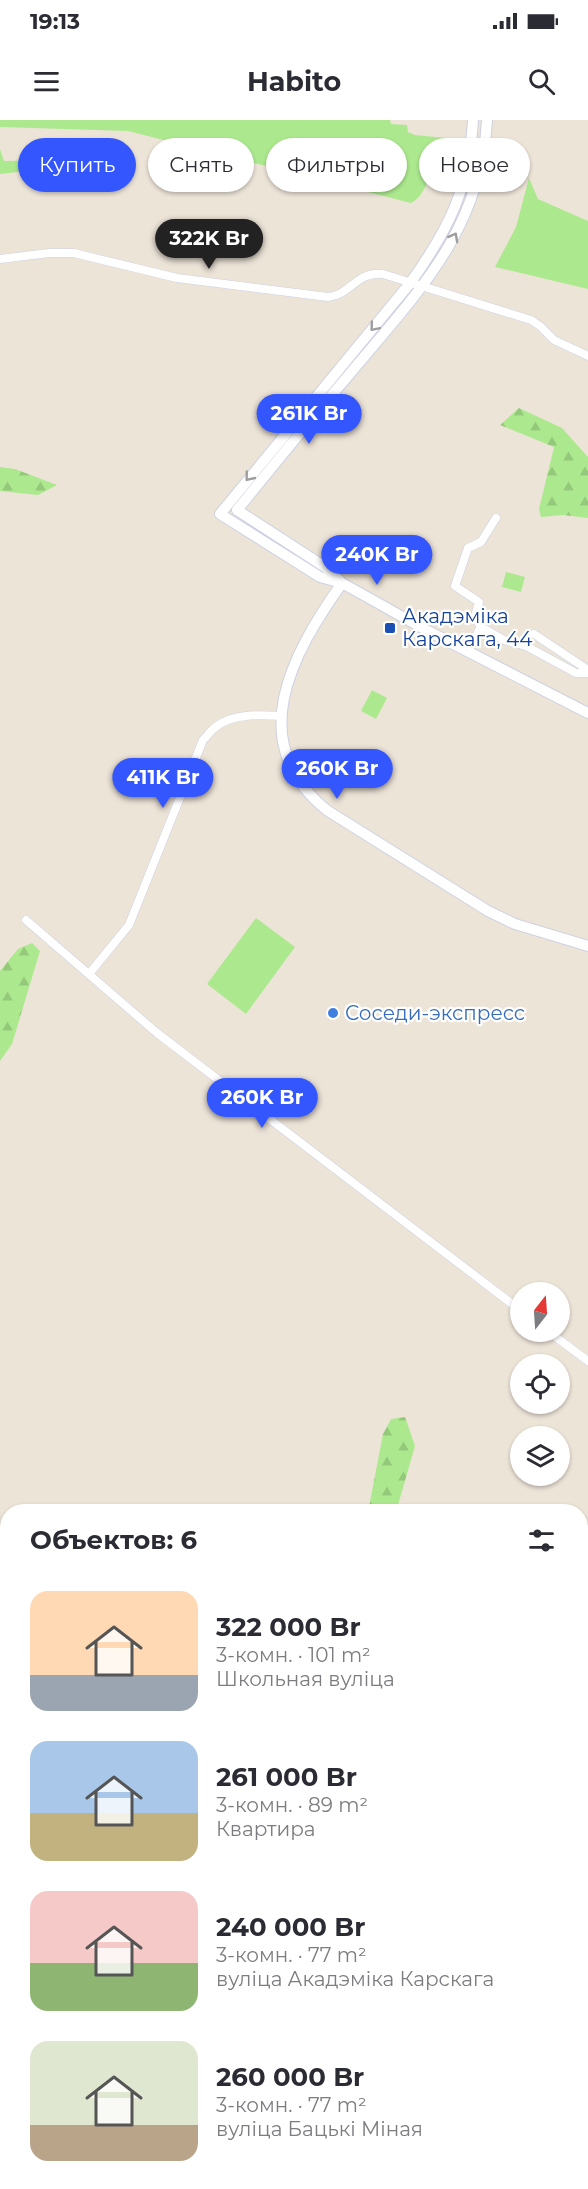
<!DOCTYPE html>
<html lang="ru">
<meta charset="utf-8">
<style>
:root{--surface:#fff;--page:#f2f2f3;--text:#2b2b33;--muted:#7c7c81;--accent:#3356ff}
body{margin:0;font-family:Montserrat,sans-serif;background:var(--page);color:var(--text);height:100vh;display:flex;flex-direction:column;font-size:22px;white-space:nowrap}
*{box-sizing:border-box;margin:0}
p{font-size:20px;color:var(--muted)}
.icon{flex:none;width:33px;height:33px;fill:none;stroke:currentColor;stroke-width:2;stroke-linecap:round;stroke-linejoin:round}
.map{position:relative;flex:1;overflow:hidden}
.side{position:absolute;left:0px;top:1384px;width:588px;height:686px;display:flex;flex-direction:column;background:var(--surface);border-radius:24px 24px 0 0;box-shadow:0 2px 4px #0004}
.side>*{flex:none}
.top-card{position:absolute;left:18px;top:18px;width:552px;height:54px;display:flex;gap:12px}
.needle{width:39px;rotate:17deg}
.fabs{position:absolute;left:510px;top:1162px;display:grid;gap:12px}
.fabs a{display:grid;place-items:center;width:60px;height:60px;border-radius:50%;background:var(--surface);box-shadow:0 2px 4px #0004;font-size:30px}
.price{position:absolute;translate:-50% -51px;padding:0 14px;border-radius:21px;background:var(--accent);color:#fff;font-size:20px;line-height:39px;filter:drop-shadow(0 2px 3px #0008)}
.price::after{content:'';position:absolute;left:50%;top:36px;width:18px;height:14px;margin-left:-9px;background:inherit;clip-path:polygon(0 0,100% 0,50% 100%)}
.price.active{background:#222;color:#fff}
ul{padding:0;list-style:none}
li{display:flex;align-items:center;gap:18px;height:150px;padding:0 30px}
li span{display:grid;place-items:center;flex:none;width:168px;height:120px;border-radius:18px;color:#555}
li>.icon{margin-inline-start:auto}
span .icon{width:72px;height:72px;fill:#fffc;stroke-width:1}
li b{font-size:26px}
h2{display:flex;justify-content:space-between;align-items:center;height:72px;padding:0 30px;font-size:26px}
.tag{padding:0 21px;border-radius:27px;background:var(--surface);box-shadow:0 2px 4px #0004;font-size:21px;line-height:54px}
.tag.active{background:var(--accent);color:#fff}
.status{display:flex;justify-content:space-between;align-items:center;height:42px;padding:0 30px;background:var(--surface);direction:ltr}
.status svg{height:16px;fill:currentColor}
header{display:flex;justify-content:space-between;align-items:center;height:78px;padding:0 30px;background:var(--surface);font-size:27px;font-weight:700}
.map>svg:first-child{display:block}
.education{fill:#f0e3c5}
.green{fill:#ace98e}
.forest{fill:url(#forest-firs)}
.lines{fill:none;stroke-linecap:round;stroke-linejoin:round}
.minor-casing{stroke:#cdd1e3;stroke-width:9}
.secondary-casing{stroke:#cdd1e3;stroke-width:12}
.minor{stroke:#fff;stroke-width:8}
.secondary{stroke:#fff;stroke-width:10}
.oneway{stroke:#9e9e9e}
.transit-dot{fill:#1a4fb4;stroke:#fff;stroke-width:2}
.shop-dot{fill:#3f7fe0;stroke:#fff;stroke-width:2}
.labels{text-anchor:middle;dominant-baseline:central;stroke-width:4.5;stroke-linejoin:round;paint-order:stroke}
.transit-label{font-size:20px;fill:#164399;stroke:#fff;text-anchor:start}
.shop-label{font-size:20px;fill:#366cbe;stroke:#fff;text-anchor:start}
</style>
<div class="status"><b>19:13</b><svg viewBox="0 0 49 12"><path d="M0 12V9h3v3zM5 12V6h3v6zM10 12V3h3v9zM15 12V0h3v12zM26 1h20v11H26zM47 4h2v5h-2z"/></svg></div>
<header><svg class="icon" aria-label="menu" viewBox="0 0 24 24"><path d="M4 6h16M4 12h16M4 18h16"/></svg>Habito<svg class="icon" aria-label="search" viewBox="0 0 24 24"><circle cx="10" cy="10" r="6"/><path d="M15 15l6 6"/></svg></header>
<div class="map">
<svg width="588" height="2069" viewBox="0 0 588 2069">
<defs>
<pattern id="forest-firs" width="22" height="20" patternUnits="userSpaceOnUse" patternTransform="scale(1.5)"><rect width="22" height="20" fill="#ace98e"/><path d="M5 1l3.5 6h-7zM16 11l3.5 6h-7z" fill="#94c87a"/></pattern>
</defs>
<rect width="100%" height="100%" fill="#ede4d8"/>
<path class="education" d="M0 1913 7 1915 8 2062 38 2063 37 2069H0Z"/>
<path class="green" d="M0 0H390L391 4 407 5 408 12 415 15 446 18 445 33 436 32C431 49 428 74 411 83L128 11 0 7Z
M0 29 4 41 50 40 61 47 0 54Z
M529 58 538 79 588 101V169L495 147 516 107Z
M506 452 525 457 521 472 502 467Z
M372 570 387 578 376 599 361 591Z
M256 798 295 827 246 894 207 864Z
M324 2062 384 2063 381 2068 383 2069H322Z"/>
<path class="forest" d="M331 24 340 25 349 35 346 48 339 54C322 55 315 46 323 30Z
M519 288 562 308 588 337V398L563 395 541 397 539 389 554 327 500 305Z
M0 347 15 349 57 365 38 375 0 371Z
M32 823 40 831 12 924 0 941V851L18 829Z
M405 1297 415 1326 396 1392H368L383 1314 391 1299Z"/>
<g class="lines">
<defs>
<path id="minor" d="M0 139 49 133H74L177 158 328 177C351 175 356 151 383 154L531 200 540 206 554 220 588 236
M496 398 481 422 468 428 455 466 479 482 475 496 481 507 504 520 526 526 576 553H588
M534 514 588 550
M468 531 481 507
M26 800 157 913 520 1190
M89 854 129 805 203 620C207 616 212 609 217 606 234 593 260 595 280 596
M549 1212 588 1241"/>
<path id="secondary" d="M473 0C469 68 450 107 411 162L220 394 320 457 342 463 426 510 588 593
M340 461 325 447 237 390C274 345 310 300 348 256 415 175 481 112 487 0
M342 463C292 534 242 623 328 691L488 791 515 804 588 826
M0 1718H8
M450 2062 455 2069"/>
</defs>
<use href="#minor" class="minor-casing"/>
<use href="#secondary" class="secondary-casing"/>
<use href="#minor" class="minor"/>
<use href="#secondary" class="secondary"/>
</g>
<defs><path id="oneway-chevron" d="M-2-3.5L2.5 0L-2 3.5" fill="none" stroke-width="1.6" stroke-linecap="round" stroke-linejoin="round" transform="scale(1.5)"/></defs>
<g class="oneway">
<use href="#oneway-chevron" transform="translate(454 117) rotate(-61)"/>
<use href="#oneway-chevron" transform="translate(374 207) rotate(130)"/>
<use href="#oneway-chevron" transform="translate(249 357) rotate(129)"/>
</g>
<rect class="transit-dot" x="384" y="502" width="12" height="12" rx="3"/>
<circle class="shop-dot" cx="333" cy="893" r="6"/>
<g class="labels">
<g class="transit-label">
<text x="402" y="496">Акадэміка<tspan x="402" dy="23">Карскага, 44</tspan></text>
</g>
<g class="shop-label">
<text x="345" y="893">Соседи-экспресс</text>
</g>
</g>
</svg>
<div class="fabs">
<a><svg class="needle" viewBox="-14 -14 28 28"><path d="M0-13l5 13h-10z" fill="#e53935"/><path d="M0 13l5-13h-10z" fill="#7c7c81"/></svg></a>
<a><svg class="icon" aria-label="locate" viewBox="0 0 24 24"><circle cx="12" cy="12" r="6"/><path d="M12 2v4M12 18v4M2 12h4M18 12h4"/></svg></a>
<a><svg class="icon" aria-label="layers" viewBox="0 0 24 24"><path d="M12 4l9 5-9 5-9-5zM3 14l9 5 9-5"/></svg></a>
</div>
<b class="price active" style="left:209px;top:150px">322K Br</b>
<b class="price" style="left:309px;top:325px">261K Br</b>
<b class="price" style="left:377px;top:466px">240K Br</b>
<b class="price" style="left:337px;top:680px">260K Br</b>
<b class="price" style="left:163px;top:689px">411K Br</b>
<b class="price" style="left:262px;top:1009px">260K Br</b>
<div class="top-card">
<a class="tag active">Купить</a>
<a class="tag">Снять</a>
<a class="tag">Фильтры</a>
<a class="tag">Новое</a>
</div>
<section class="side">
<h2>Объектов: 6<svg class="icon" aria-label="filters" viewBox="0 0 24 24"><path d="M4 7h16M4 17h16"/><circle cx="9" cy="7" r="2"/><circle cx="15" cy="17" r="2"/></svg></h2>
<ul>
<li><span style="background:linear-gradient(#ffd9b3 70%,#9aa5b1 0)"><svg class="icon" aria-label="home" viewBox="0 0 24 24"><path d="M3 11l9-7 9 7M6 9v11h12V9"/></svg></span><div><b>322 000 Br</b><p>3-комн. · 101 m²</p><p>Школьная вуліца</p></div></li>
<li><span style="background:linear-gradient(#a9c7e8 60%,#c2b280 0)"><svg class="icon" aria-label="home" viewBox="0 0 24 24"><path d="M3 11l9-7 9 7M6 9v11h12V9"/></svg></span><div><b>261 000 Br</b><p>3-комн. · 89 m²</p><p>Квартира</p></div></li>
<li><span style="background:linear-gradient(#f6c9c9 60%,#8fb573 0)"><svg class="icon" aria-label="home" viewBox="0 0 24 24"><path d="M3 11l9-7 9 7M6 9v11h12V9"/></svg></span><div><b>240 000 Br</b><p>3-комн. · 77 m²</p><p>вуліца Акадэміка Карскага</p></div></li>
<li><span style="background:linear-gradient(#dfe7d0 70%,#b9a48a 0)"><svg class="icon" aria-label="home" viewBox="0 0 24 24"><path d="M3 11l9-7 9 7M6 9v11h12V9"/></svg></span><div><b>260 000 Br</b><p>3-комн. · 77 m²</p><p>вуліца Бацькі Міная</p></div></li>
</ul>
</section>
</div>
